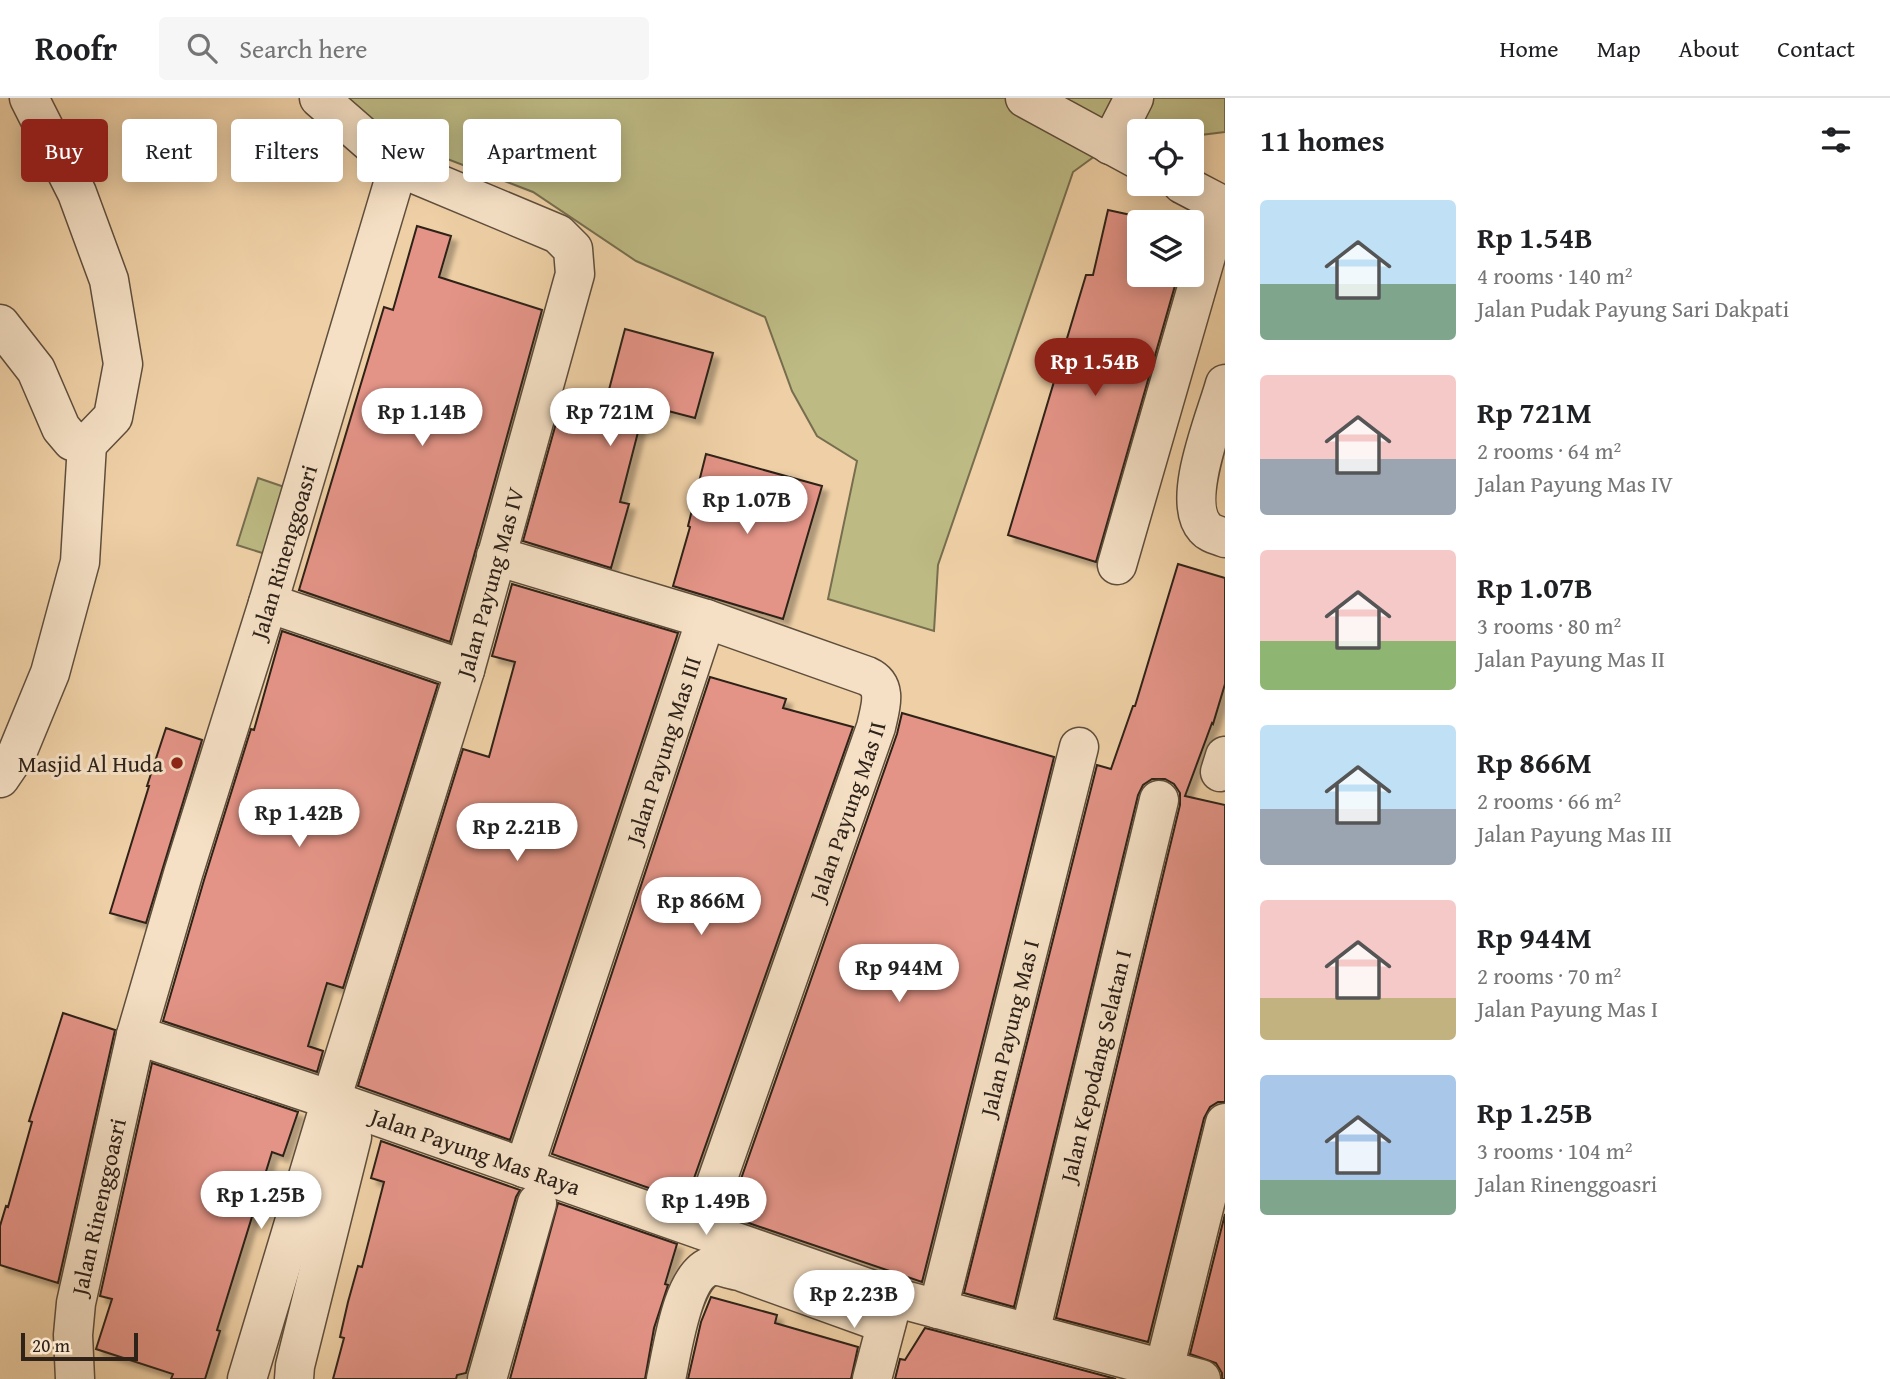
<!DOCTYPE html>
<meta charset="utf-8">
<style>
:root{--surface:#fff;--page:#f6f6f6;--text:#202124;--muted:#757577;--line:#e0e0e0;--accent:#8f2418}
body{margin:0;font-family:"Gentium Book Plus",serif;background:var(--page);color:var(--text);height:100vh;display:flex;flex-direction:column;font-size:26px;white-space:nowrap}
*{box-sizing:border-box;margin:0}
p{font-size:23px;color:var(--muted)}
.icon{flex:none;width:38px;height:38px;fill:none;stroke:currentColor;stroke-width:2;stroke-linecap:round;stroke-linejoin:round}
.map{position:relative;flex:1;overflow:hidden}
.details{display:flex;flex-direction:column;background:var(--surface);width:665px}
.details>*{flex:none}
.guide{position:absolute;left:21px;top:21px;width:665px;height:63px;display:flex;gap:14px}
.tools{position:absolute;left:1127px;top:21px;display:grid;gap:14px}
.tools a{display:grid;place-items:center;width:77px;height:77px;border-radius:7px;background:var(--surface);box-shadow:0 4px 18px #0003;font-size:35px}
.scale{position:absolute;left:21px;bottom:18px;width:117px;box-sizing:border-box;padding-left:7px;border:4px solid #2e2219;border-top:0;font-size:19px;line-height:24px;white-space:nowrap;color:#2e2219;-webkit-text-stroke:5px #f5e0c5;paint-order:stroke}
.price{position:absolute;translate:-50% -60px;padding:0 16px;border-radius:24px;background:#fff;color:#222;font-size:23px;line-height:46px;filter:drop-shadow(0 2px 4px #0008)}
.price::after{content:'';position:absolute;left:50%;top:42px;width:21px;height:16px;margin-left:-10px;background:inherit;clip-path:polygon(0 0,100% 0,50% 100%)}
.price.active{background:var(--accent);color:#fff}
ul{padding:0;list-style:none}
li{display:flex;align-items:center;gap:21px;height:175px;padding:0 35px}
li span{display:grid;place-items:center;flex:none;width:196px;height:140px;border-radius:7px;color:#555}
li>.icon{margin-inline-start:auto}
span .icon{width:84px;height:84px;fill:#fffc;stroke-width:1}
li b{font-size:30px}
h2{display:flex;justify-content:space-between;align-items:center;height:84px;padding:0 35px;font-size:30px}
.tag{padding:0 24px;border-radius:7px;background:var(--surface);box-shadow:0 4px 18px #0003;font-size:24px;line-height:63px}
.tag.active{background:var(--accent);color:#fff}
header{display:flex;align-items:center;gap:42px;box-sizing:border-box;height:98px;padding:0 35px;background:var(--surface);border-bottom:2px solid var(--line)}
header strong{font-size:33px}
nav{display:flex;gap:38px;margin-inline-start:auto;font-size:24px}
.search{width:490px;height:63px;background:var(--page);display:flex;align-items:center;gap:18px;box-sizing:border-box;padding:0 24px;border-radius:7px;color:var(--muted);font-size:26px}
main{display:flex;flex:1;min-height:0}
.map>svg:first-child{display:block}
.grass{fill:#bdba84;stroke:#766e4e;stroke-width:2}
.building{fill:#e49487;stroke:#2e2219;stroke-width:2;filter:url(#shadow)}
.lines{fill:none;stroke-linecap:round;stroke-linejoin:round}
.minor-casing{stroke:#5e4e3c;stroke-width:41}
.minor{stroke:#f5e0c5;stroke-width:38}
.poi-dot{fill:#8f2418;stroke:#f5e0c5;stroke-width:2.5}
.labels{text-anchor:middle;dominant-baseline:central;stroke-width:6;stroke-linejoin:round;paint-order:stroke}
.street-label{font-size:23px;fill:#2e2219;stroke:#f5e0c5}
.poi-label{font-size:23px;fill:#2e2219;stroke:#f5e0c5;text-anchor:end}
</style>
<header>
<strong>Roofr</strong>
<div class="search"><svg class="icon" aria-label="search" viewBox="0 0 24 24"><circle cx="10" cy="10" r="6"/><path d="M15 15l6 6"/></svg>Search here</div>
<nav><a>Home</a><a>Map</a><a>About</a><a>Contact</a></nav>
</header>
<main>
<div class="map">
<svg width="1225" height="1281" viewBox="0 0 1225 1281">
<defs>
<filter id="shadow"><feDropShadow dx="6" dy="6" stdDeviation="2" flood-color="#0004"/></filter>
</defs>
<rect width="100%" height="100%" fill="#efd0a6"/>
<filter id="stains"><feTurbulence type="fractalNoise" baseFrequency=".00286" numOctaves="4"/><feColorMatrix values="0 0 0 0 .2 0 0 0 0 .09 0 0 0 0 .02 0 0 0 .5 -.17"/></filter>
<radialGradient id="worn" r=".72"><stop offset=".6" stop-color="#630" stop-opacity="0"/><stop offset="1" stop-color="#630" stop-opacity=".3"/></radialGradient>
<path class="grass" d="M343 0H1225V34L1192 38V33H1139V43L1110 47 1073 74 938 467 934 533 828 501 857 363 817 338 792 293 765 219 636 163 533 94 377 34Z
M258 380 296 393 275 459 237 447Z"/>
<path class="building" d="M1108 112 1163 124H1139V177H1178L1096 464 1008 437 1086 177H1093Z
M417 128 451 138 439 179 542 212 450 544 299 492 384 209 393 212Z
M625 231 713 255 695 320 645 307 620 404 629 406 611 470 523 443 560 311 601 322Z
M706 356 822 388 783 521 673 488 690 429 688 428Z
M1178 466 1225 480V586L1213 626 1212 625 1185 698 1225 707V1004H1218L1210 1009 1204 1020 1148 1244 1056 1220 1180 707V695L1174 686 1165 681H1152L1143 687 1138 697 1014 1209 964 1195 1097 667 1111 671 1133 608H1135Z
M512 486 678 535 510 1042 358 988 463 651 489 659 515 564 492 558Z
M282 533 438 586 343 890 327 885 308 948 323 953 317 974 163 923 204 782 251 631 254 632Z
M710 579 786 601 783 610 853 629 686 1103 552 1056Z
M902 615 1054 659 922 1184 728 1118 897 636Z
M166 630 202 642 146 825 110 815 149 688H147Z
M63 915 115 932 58 1185 0 1167V1128L6 1108 8 1109 32 1024 29 1023Z
M152 965 298 1014 283 1058 272 1054 217 1232 220 1233 205 1281H171L173 1276 96 1251 112 1201 100 1198Z
M381 1043 520 1092 516 1099 466 1275 457 1277 456 1281H333L344 1240 340 1239 348 1204 358 1168 362 1169 384 1084 371 1080Z
M558 1105 677 1146 665 1186 668 1187 654 1230 645 1281H510Z
M1225 1116V1281H1222V1275L1216 1265 1190 1256Z
M711 1199 777 1217 775 1225 858 1249 851 1281H688L701 1224Z
M925 1230 933 1232 1116 1281H895L900 1261 905 1262Z"/>
<g class="lines">
<defs>
<g id="minor">
<path d="M1025 0 1139 62"/>
<path d="M1110 47 1134 0"/>
<path d="M1182 86 1222 107"/>
<path d="M0 226 36 272 61 330 72 343 87 346 113 319 123 266 109 182 77 95 29 0"/>
<path d="M1225 286C1216 319 1180 403 1205 430 1210 436 1218 437 1225 440"/>
<path d="M496 458 706 521 524 1070"/>
<path d="M1117 467 1215 127 1222 107 1225 108"/>
<path d="M268 505 465 572"/>
<path d="M1220 674 1225 658"/>
<path d="M0 680 17 655 50 575 80 464 87 346"/>
<path id="s1" d="M136 937 331 1002 893 1199 1201 1281"/>
<path id="s2" d="M700 1131 876 629C880 610 889 588 867 578L706 521"/>
<path id="s3" d="M938 1211 1079 649"/>
<path id="s4" d="M1030 1235 1159 702"/>
<path d="M1164 1271 1225 1025"/>
<path id="s5" d="M75 1281 73 1237 76 1205 136 937 183 776 268 505 398 69"/>
<path id="s6" d="M247 1281 331 1002 465 572 575 176 573 151 558 136 398 69 319 0"/>
<path d="M294 1281 295 1268 352 1039"/>
<path d="M487 1281 537 1105"/>
<path d="M666 1281C672 1255 682 1175 712 1168 720 1167 731 1172 739 1173L886 1226"/>
<path d="M872 1281 893 1201"/>
</g>
</defs>
<use href="#minor" class="minor-casing"/>
<use href="#minor" class="minor"/>
</g>
<circle class="poi-dot" cx="177" cy="665" r="7"/>
<g class="labels">
<g class="street-label">
<text stroke="none"><textPath href="#s5" startOffset="856">Jalan Rinenggoasri</textPath></text>
<text stroke="none"><textPath href="#s6" startOffset="833">Jalan Payung Mas IV</textPath></text>
<text transform="translate(663 652) rotate(-72)">Jalan Payung Mas III</text>
<text stroke="none"><textPath href="#s2" startOffset="443">Jalan Payung Mas II</textPath></text>
<text stroke="none"><textPath href="#s3" startOffset="290">Jalan Payung Mas I</textPath></text>
<text stroke="none"><textPath href="#s4" startOffset="275">Jalan Kepodang Selatan I</textPath></text>
<text stroke="none"><textPath href="#s1" startOffset="359">Jalan Payung Mas Raya</textPath></text>
<text stroke="none"><textPath href="#s5" startOffset="175">Jalan Rinenggoasri</textPath></text>
</g>
<g class="poi-label">
<text x="163" y="665">Masjid Al Huda</text>
</g>
</g>
<rect width="100%" height="100%" filter="url(#stains)"/>
<rect width="100%" height="100%" fill="url(#worn)"/>
</svg>
<div class="tools">
<a><svg class="icon" aria-label="locate" viewBox="0 0 24 24"><circle cx="12" cy="12" r="6"/><path d="M12 2v4M12 18v4M2 12h4M18 12h4"/></svg></a>
<a><svg class="icon" aria-label="layers" viewBox="0 0 24 24"><path d="M12 4l9 5-9 5-9-5zM3 14l9 5 9-5"/></svg></a>
</div>
<div class="scale">20 m</div>
<b class="price active" style="left:1095px;top:300px">Rp 1.54B</b>
<b class="price" style="left:422px;top:350px">Rp 1.14B</b>
<b class="price" style="left:610px;top:350px">Rp 721M</b>
<b class="price" style="left:747px;top:438px">Rp 1.07B</b>
<b class="price" style="left:299px;top:751px">Rp 1.42B</b>
<b class="price" style="left:517px;top:765px">Rp 2.21B</b>
<b class="price" style="left:701px;top:839px">Rp 866M</b>
<b class="price" style="left:899px;top:906px">Rp 944M</b>
<b class="price" style="left:261px;top:1133px">Rp 1.25B</b>
<b class="price" style="left:706px;top:1139px">Rp 1.49B</b>
<b class="price" style="left:854px;top:1232px">Rp 2.23B</b>
<div class="guide">
<a class="tag active">Buy</a>
<a class="tag">Rent</a>
<a class="tag">Filters</a>
<a class="tag">New</a>
<a class="tag">Apartment</a>
</div>
</div>
<section class="details">
<h2>11 homes<svg class="icon" aria-label="filters" viewBox="0 0 24 24"><path d="M4 7h16M4 17h16"/><circle cx="9" cy="7" r="2"/><circle cx="15" cy="17" r="2"/></svg></h2>
<ul>
<li><span style="background:linear-gradient(#bfe0f5 60%,#7fa58c 0)"><svg class="icon" aria-label="home" viewBox="0 0 24 24"><path d="M3 11l9-7 9 7M6 9v11h12V9"/></svg></span><div><b>Rp 1.54B</b><p>4 rooms · 140 m²</p><p>Jalan Pudak Payung Sari Dakpati</p></div></li>
<li><span style="background:linear-gradient(#f6c9c9 60%,#9aa5b1 0)"><svg class="icon" aria-label="home" viewBox="0 0 24 24"><path d="M3 11l9-7 9 7M6 9v11h12V9"/></svg></span><div><b>Rp 721M</b><p>2 rooms · 64 m²</p><p>Jalan Payung Mas IV</p></div></li>
<li><span style="background:linear-gradient(#f6c9c9 65%,#8fb573 0)"><svg class="icon" aria-label="home" viewBox="0 0 24 24"><path d="M3 11l9-7 9 7M6 9v11h12V9"/></svg></span><div><b>Rp 1.07B</b><p>3 rooms · 80 m²</p><p>Jalan Payung Mas II</p></div></li>
<li><span style="background:linear-gradient(#bfe0f5 60%,#9aa5b1 0)"><svg class="icon" aria-label="home" viewBox="0 0 24 24"><path d="M3 11l9-7 9 7M6 9v11h12V9"/></svg></span><div><b>Rp 866M</b><p>2 rooms · 66 m²</p><p>Jalan Payung Mas III</p></div></li>
<li><span style="background:linear-gradient(#f6c9c9 70%,#c2b280 0)"><svg class="icon" aria-label="home" viewBox="0 0 24 24"><path d="M3 11l9-7 9 7M6 9v11h12V9"/></svg></span><div><b>Rp 944M</b><p>2 rooms · 70 m²</p><p>Jalan Payung Mas I</p></div></li>
<li><span style="background:linear-gradient(#a9c7e8 75%,#7fa58c 0)"><svg class="icon" aria-label="home" viewBox="0 0 24 24"><path d="M3 11l9-7 9 7M6 9v11h12V9"/></svg></span><div><b>Rp 1.25B</b><p>3 rooms · 104 m²</p><p>Jalan Rinenggoasri</p></div></li>
</ul>
</section>
</main>
